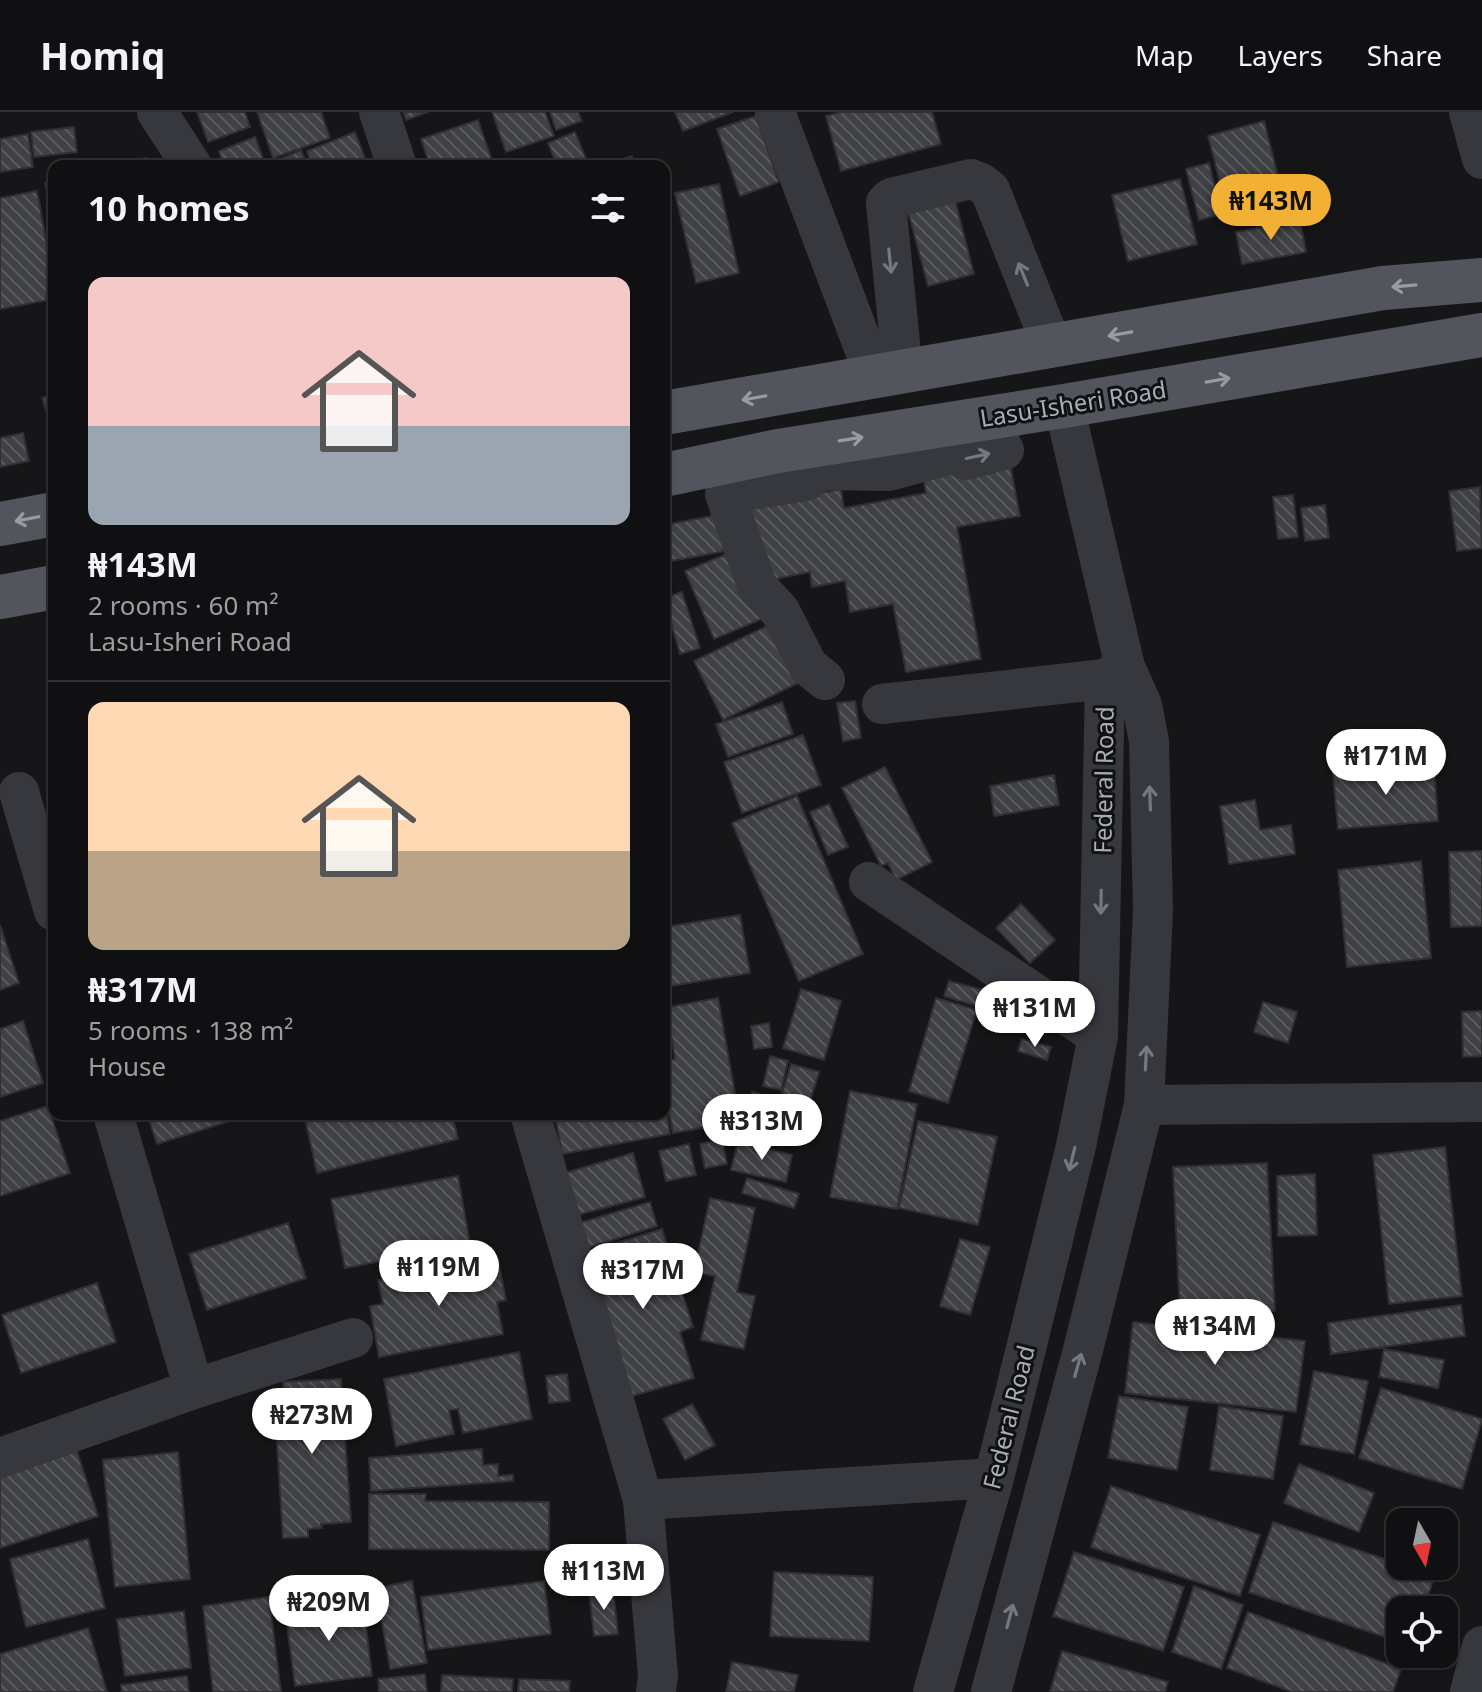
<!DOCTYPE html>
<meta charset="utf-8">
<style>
:root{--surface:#101012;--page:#1e1e20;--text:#f1f3f6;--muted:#9c9d9f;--line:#303032;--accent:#f2b134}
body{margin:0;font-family:"Noto Sans",sans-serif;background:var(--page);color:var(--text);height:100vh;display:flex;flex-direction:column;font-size:30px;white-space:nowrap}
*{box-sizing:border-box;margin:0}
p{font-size:26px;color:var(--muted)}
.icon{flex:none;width:44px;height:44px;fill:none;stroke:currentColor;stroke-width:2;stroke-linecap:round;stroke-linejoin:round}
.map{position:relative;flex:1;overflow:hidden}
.details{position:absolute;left:48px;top:48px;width:622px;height:960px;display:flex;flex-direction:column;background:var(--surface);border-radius:16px;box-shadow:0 2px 6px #0004,0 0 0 2px var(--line)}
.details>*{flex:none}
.needle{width:52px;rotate:171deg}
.controls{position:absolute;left:1386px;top:1396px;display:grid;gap:16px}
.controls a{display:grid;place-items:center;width:72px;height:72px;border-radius:16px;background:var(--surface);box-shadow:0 2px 6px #0004,0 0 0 2px var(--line);font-size:40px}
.price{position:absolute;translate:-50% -68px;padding:0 18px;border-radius:28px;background:#fff;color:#222;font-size:26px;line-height:52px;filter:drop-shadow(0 2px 4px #0008)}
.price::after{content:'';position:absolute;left:50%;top:48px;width:24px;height:18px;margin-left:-12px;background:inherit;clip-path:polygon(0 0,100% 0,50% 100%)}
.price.selected{background:var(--accent);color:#111}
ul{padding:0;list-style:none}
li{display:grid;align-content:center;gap:16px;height:424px;padding:0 40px}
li+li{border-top:2px solid var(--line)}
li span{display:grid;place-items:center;height:248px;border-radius:16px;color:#555}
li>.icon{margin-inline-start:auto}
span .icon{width:144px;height:144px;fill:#fffc;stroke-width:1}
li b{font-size:34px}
h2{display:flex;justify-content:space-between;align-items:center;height:96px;padding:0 40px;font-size:34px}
header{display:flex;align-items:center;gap:48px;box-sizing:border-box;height:112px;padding:0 40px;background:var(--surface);border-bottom:2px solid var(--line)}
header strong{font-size:38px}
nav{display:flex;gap:44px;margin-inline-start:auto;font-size:28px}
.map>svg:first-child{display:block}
.building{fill:url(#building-back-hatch);stroke:#303034;stroke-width:2}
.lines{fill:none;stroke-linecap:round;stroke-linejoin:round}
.minor{stroke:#37383d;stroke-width:40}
.major{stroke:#53555c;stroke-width:44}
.oneway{stroke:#757881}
.oneway2{stroke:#979ba6}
.labels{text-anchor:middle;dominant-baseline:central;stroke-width:6;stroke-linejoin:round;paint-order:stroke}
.street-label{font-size:24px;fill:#a8adb8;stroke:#111113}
</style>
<header>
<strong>Homiq</strong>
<nav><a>Map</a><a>Layers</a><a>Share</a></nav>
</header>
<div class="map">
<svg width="1482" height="1580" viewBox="0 0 1482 1580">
<defs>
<pattern id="building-back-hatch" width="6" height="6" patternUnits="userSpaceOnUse" patternTransform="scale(2)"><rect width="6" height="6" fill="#404145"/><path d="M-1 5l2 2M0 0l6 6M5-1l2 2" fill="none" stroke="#595a5e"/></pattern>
</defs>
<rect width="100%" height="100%" fill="#161618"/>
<path class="building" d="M197 0H245L250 15 208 30Z
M257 0H321L330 26 273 46Z
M403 0H428L406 8Z
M492 0H545L554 24 506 40Z
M550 0H578L582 9 556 18Z
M675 0H733L683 19Z
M842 0H932L941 32 841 59 826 4Z
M756 4 779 70 740 84 717 17Z
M478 8 494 54H430L421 27Z
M1264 9 1283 83 1227 98 1208 24Z
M74 15 77 40 34 45 31 20Z
M355 20 368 54H312L307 39Z
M575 20 589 54H557L548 31Z
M28 22 33 55 0 60V27Z
M255 25 266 54H224L219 39Z
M301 38 308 54H270L269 52Z
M632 44 635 54H602Z
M147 46 148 54H106Z
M1209 51 1222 102 1199 108 1186 57Z
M1180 67 1197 132 1128 149 1112 83Z
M54 69V116L45 71Z
M719 72 739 161 696 171 675 81Z
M37 79 54 171V187L0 197V86Z
M954 84 974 162 928 174 907 96Z
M1300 108 1306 140 1242 152 1236 120Z
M54 282V325L42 286Z
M23 321 29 349 0 355V326Z
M1009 347 1020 404 957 415 981 547 906 560 893 492 850 500 845 469 812 475 810 460 759 470 745 395 841 377 844 396 926 381 923 363Z
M1480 375 1482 436 1457 439 1449 379Z
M1293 383 1298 425 1278 427 1273 385Z
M1325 393 1329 426 1305 429 1301 396Z
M723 402 731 438 671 449 664 413Z
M734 439 762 507 714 527 685 459Z
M682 480 700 536 680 542 664 486Z
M771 512 800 570 723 608 694 549Z
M855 589 861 626 843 629 837 591Z
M782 590 793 622 728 645 716 612Z
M803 623 821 673 742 701 724 650Z
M1434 653 1438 709 1338 717 1333 661Z
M885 655 932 750 896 768 888 751 881 754 842 676Z
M1054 663 1059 693 994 704 990 674Z
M797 684 863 842 799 869 732 711Z
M1255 688 1260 718 1291 713 1295 742 1229 752 1220 694Z
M829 692 848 735 828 743 810 700Z
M1482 739V814L1451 815 1449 740Z
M1421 749 1431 846 1347 855 1338 758Z
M1021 792 1055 828 1030 851 996 816Z
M740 803 750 861 664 875V815Z
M0 813 19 871 0 878Z
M949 869 983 878 979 895 944 884Z
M801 877 841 889 824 948 783 936Z
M718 886 740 1009 673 1021 664 972V949L675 947 671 923 665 924 664 896Z
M936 886 977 898 948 991 909 979Z
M1263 890 1297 900 1288 931 1254 920Z
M1482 899V944L1463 945 1462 900Z
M23 909 43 971 0 985V917Z
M769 911 772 935 754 937 751 914Z
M1022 927 1051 935 1047 948 1018 939Z
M770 944 788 949 781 978 763 974Z
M791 952 819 960 808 996 780 988Z
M850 979 917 992 897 1097 830 1085Z
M752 980 778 987 771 1017 744 1010Z
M664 987 670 1022 562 1042 555 1002H664Z
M48 994 70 1061 0 1084V1009Z
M147 1002H252L157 1032Z
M304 1002H452L458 1027 317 1061Z
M918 1009 997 1025 978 1113 899 1096Z
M722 1027 727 1052 705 1056 700 1032Z
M738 1030 792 1043 786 1070 731 1058Z
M689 1032 696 1063 666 1069 659 1039Z
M1445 1035 1462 1184 1389 1192 1373 1043Z
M633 1041 645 1085 570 1105 558 1063Z
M1267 1051 1275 1199 1180 1204 1173 1055Z
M1315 1062 1317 1123 1278 1124 1277 1064Z
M458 1064 470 1132 345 1156 331 1087Z
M747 1066 799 1082 794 1096 742 1081Z
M710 1086 755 1096 737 1180 755 1184 744 1237 701 1228 715 1164 694 1160Z
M650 1090 657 1114 584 1137 576 1112Z
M288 1111 306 1166 207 1198 189 1142Z
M662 1117 693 1215 680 1220 694 1266 629 1285 585 1141Z
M960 1127 990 1135 970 1203 940 1194Z
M498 1147 506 1188 497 1190 503 1222 379 1245 370 1194 383 1192 378 1168Z
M97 1171 116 1230 21 1261 2 1203Z
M1461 1193 1465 1224 1331 1242 1328 1211Z
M1133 1210 1305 1229 1296 1300 1125 1281Z
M1384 1237 1444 1248 1438 1276 1379 1265Z
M519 1240 532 1307 463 1321 458 1297 449 1298 454 1322 396 1334 384 1267Z
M1314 1259 1368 1269 1354 1342 1300 1332Z
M567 1262 570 1289 549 1291 546 1264Z
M341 1267 351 1410 321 1412 322 1416 308 1417V1425L283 1426 274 1286 284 1285 283 1270Z
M1381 1276 1482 1307 1462 1377 1359 1346Z
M1119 1284 1188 1295 1177 1358 1108 1346Z
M692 1292 715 1333 685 1348 663 1307Z
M1219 1294 1283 1304 1273 1367 1210 1358Z
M482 1337 483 1353 498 1352V1364L513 1363V1369L371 1379 369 1346Z
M77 1339 98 1404 0 1436V1364Z
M178 1340 190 1467 115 1475 103 1348Z
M1299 1352 1374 1381 1359 1420 1284 1391Z
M1111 1374 1260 1423 1240 1484 1091 1435Z
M369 1382H426L425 1389 549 1390V1438L369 1437Z
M1273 1410 1400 1452V1454L1435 1463 1423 1498H1400V1530L1249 1480Z
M88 1427 105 1496 26 1515 10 1447Z
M1074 1440 1184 1475 1163 1539 1053 1504Z
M774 1460 873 1465 869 1529 770 1524Z
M412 1469 427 1551 390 1557 376 1476Z
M544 1469 551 1522 428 1538 421 1485Z
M1194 1474 1243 1493 1221 1557 1172 1540Z
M613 1476 618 1522 594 1524 589 1479Z
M269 1485 281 1580H213L203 1494Z
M363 1489 372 1564 295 1574 285 1498Z
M184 1499 191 1556 125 1564 117 1507Z
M1248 1500 1401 1557 1393 1580H1292L1227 1556Z
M88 1516 107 1580H0V1542Z
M1062 1539 1168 1570 1165 1580H1050Z
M732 1550 798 1563 794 1580H726Z
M425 1562 427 1580H379L378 1567Z
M442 1563 513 1567 512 1580H441Z
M187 1564 189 1580H122L121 1573Z
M519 1567 570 1569 569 1580H518Z"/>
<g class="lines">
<path class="minor" d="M157 0 192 54
M379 0 397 54
M775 0 875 265
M1469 0 1482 47
M903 261 886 91 891 86 971 67 981 71 990 78 1052 234
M778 339 725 382 806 369 821 358 889 359 953 342 966 348 1004 338 986 305
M725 382 757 474 780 499 808 554 825 568
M882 592 1105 567
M19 680 54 799
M869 770 1098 924
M1144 993 1482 990
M113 1002 194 1277
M530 1002 643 1388 658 1563 656 1580
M0 1346 194 1277 353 1226
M643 1388 994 1366
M933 1580 994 1366 1076 1034 1098 924 1105 567 1125 555
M991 1580 1084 1234 1144 993 1153 798 1149 629 1142 593 1125 555 1064 294
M1470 1580 1482 1534"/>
<path class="major" d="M664 301 1383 176 1482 168
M664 363 778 339 1064 294 1482 223
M0 412 54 402
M0 485 54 475"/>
</g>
<defs><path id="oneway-shaft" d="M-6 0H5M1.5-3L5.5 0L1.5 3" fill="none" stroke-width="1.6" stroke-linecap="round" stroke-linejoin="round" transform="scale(2)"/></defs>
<g class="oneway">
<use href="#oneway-shaft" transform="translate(890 149) rotate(84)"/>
<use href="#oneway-shaft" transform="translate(1023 162) rotate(-112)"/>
<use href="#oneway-shaft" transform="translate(978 344) rotate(-12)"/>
<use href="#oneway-shaft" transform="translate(1150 686) rotate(-92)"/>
<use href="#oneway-shaft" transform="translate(1101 790) rotate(91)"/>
<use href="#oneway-shaft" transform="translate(1146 946) rotate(-87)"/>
<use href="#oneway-shaft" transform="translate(1072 1047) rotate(104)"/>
<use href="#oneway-shaft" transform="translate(1078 1253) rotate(-74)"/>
<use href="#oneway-shaft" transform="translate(1010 1504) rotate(-75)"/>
</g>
<g class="oneway2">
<use href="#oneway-shaft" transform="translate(1404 174) rotate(175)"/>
<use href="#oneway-shaft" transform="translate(1120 222) rotate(170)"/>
<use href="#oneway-shaft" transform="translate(1218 268) rotate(-10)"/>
<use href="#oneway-shaft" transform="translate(754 286) rotate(170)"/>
<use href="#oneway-shaft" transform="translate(851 327) rotate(-9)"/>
<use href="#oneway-shaft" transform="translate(27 407) rotate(169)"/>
</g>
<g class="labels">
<g class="street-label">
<text transform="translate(1073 291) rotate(-9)">Lasu-Isheri Road</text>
<text transform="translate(1103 668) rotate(-89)">Federal Road</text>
<text transform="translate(1008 1305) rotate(-76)">Federal Road</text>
</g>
</g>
</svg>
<div class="controls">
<a><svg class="needle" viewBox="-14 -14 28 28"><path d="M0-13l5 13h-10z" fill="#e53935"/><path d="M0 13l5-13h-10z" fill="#9c9d9f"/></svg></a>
<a><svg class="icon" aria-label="locate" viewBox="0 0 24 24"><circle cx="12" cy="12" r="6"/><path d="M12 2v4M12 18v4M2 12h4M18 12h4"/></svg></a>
</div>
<b class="price selected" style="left:1271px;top:130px">₦143M</b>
<b class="price" style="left:1386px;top:685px">₦171M</b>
<b class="price" style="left:1035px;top:937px">₦131M</b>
<b class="price" style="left:762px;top:1050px">₦313M</b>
<b class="price" style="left:439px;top:1196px">₦119M</b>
<b class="price" style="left:643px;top:1199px">₦317M</b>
<b class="price" style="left:1215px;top:1255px">₦134M</b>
<b class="price" style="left:312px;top:1344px">₦273M</b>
<b class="price" style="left:604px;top:1500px">₦113M</b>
<b class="price" style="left:329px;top:1531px">₦209M</b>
<section class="details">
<h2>10 homes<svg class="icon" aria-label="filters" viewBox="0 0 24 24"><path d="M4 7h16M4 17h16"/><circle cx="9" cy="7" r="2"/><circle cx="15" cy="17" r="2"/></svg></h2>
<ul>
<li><span style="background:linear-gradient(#f6c9c9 60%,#9aa5b1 0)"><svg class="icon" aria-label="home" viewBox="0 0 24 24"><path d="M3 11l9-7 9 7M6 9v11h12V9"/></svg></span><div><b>₦143M</b><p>2 rooms · 60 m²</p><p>Lasu-Isheri Road</p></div></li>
<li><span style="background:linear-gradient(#ffd9b3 60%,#b9a48a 0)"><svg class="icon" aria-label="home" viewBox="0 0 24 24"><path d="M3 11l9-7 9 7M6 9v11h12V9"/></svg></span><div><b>₦317M</b><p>5 rooms · 138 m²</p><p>House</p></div></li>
</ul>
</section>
</div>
